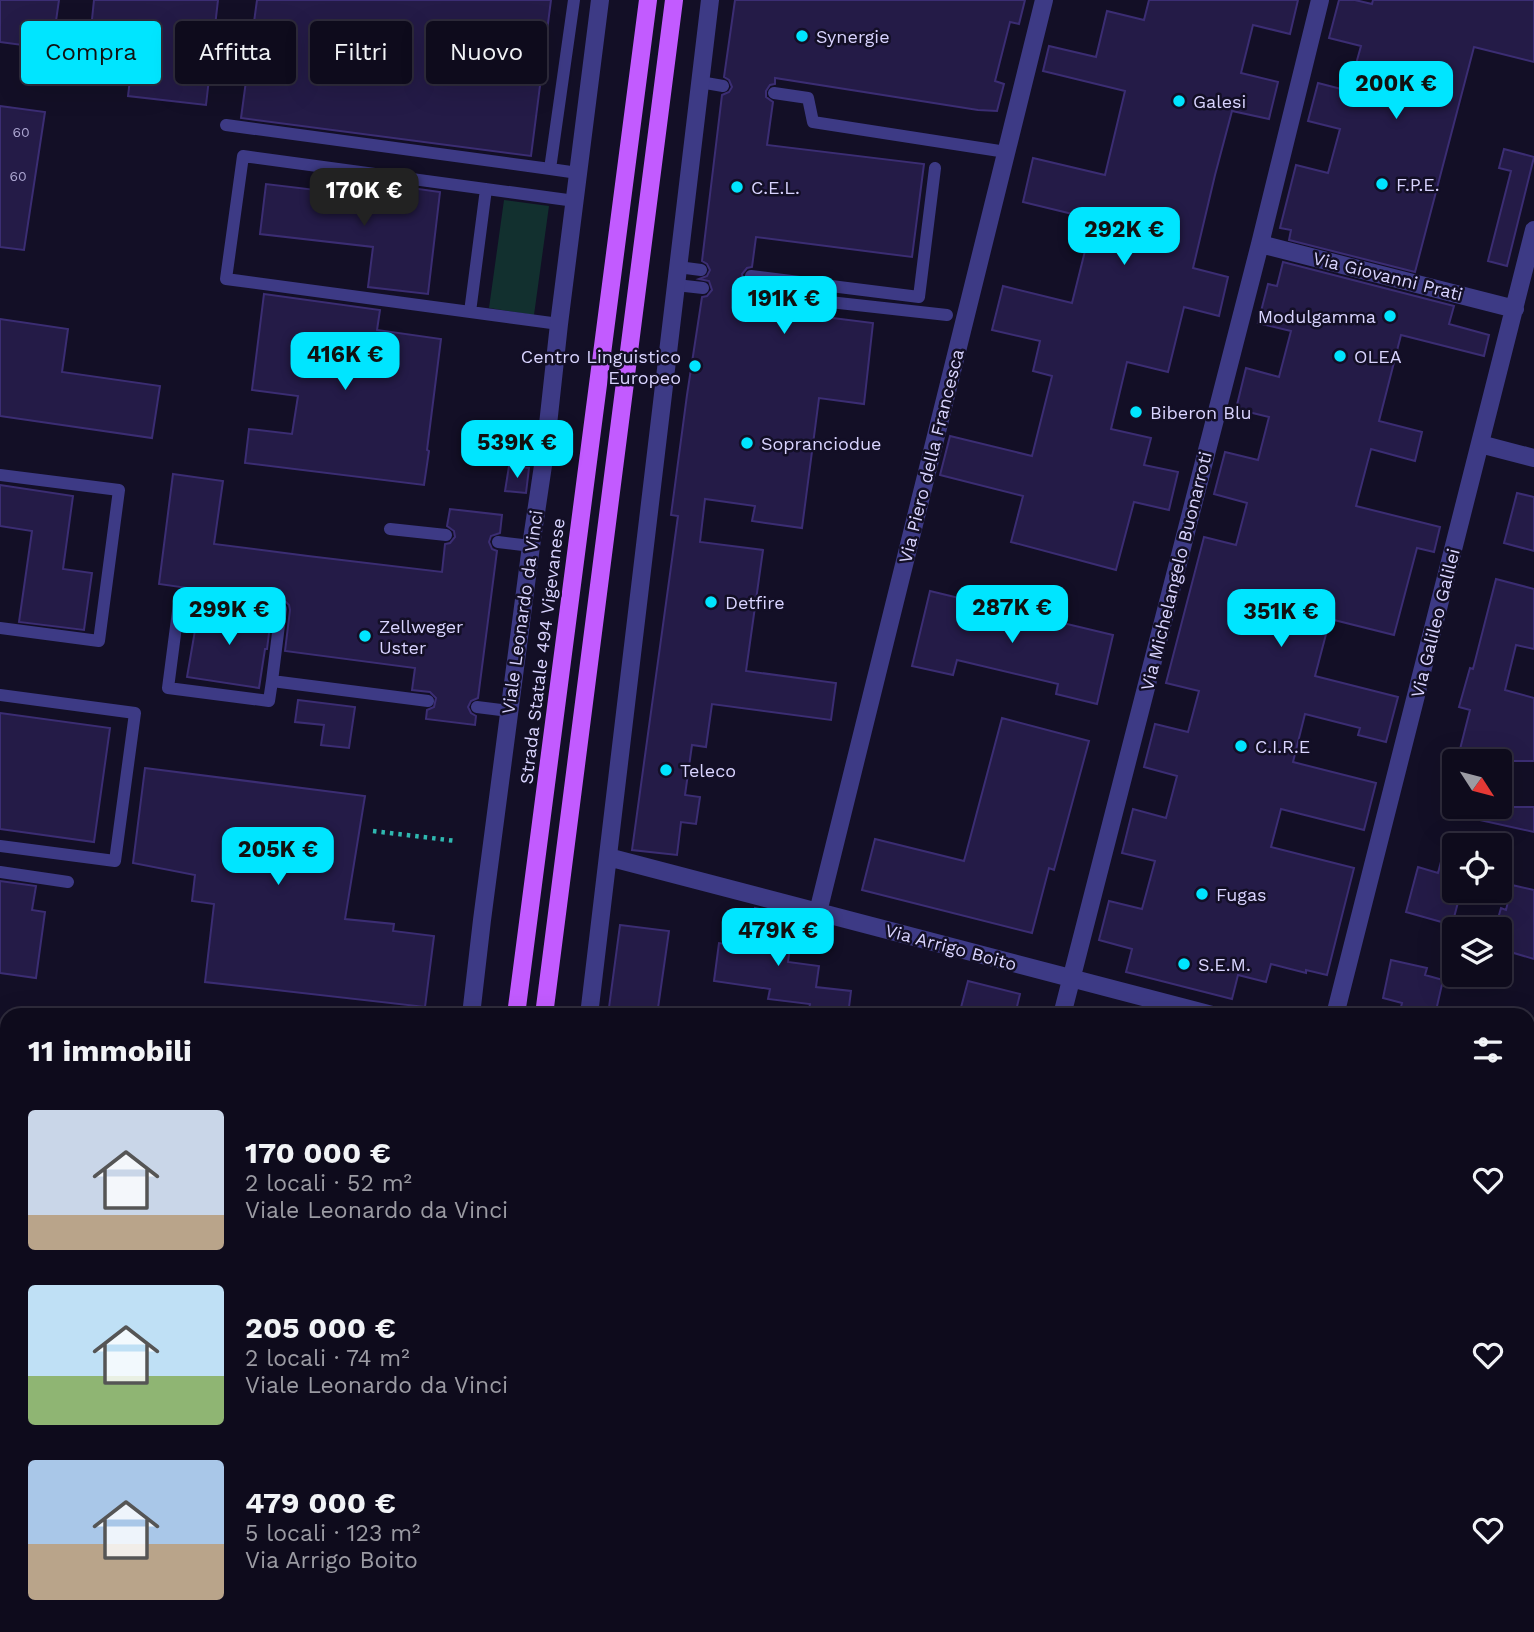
<!DOCTYPE html>
<html lang="it">
<meta charset="utf-8">
<style>
:root{--surface:#0e0b1c;--page:#1c1929;--text:#f1f3f6;--muted:#9b9ba3;--line:#2e2b3b;--accent:#00e5ff}
body{margin:0;font-family:"Work Sans",sans-serif;background:var(--page);color:var(--text);height:100vh;display:flex;flex-direction:column;font-size:26px;white-space:nowrap}
*{box-sizing:border-box;margin:0}
p{font-size:23px;color:var(--muted)}
.icon{flex:none;width:38px;height:38px;fill:none;stroke:currentColor;stroke-width:2;stroke-linecap:round;stroke-linejoin:round}
.map{position:relative;flex:1;overflow:hidden}
.details{position:absolute;left:0px;top:1008px;width:1535px;height:625px;display:flex;flex-direction:column;background:var(--surface);border-radius:21px 21px 0 0;box-shadow:0 7px 28px #0002,0 0 0 2px var(--line)}
.details>*{flex:none}
.banner{position:absolute;left:21px;top:21px;width:700px;height:63px;display:flex;gap:14px}
.needle{width:46px;rotate:126deg}
.fabs{position:absolute;left:1442px;top:749px;display:grid;gap:14px}
.fabs a{display:grid;place-items:center;width:70px;height:70px;border-radius:7px;background:var(--surface);box-shadow:0 7px 28px #0002,0 0 0 2px var(--line);font-size:35px}
.price{position:absolute;translate:-50% -60px;padding:0 16px;border-radius:14px;background:var(--accent);color:#111;font-size:23px;line-height:46px;filter:drop-shadow(0 2px 4px #0008)}
.price::after{content:'';position:absolute;left:50%;top:42px;width:21px;height:16px;margin-left:-10px;background:inherit;clip-path:polygon(0 0,100% 0,50% 100%)}
.price.current{background:#222;color:#fff}
ul{padding:0;list-style:none}
li{display:flex;align-items:center;gap:21px;height:175px;padding:0 28px}
li span{display:grid;place-items:center;flex:none;width:196px;height:140px;border-radius:7px;color:#555}
li>.icon{margin-inline-start:auto}
span .icon{width:84px;height:84px;fill:#fffc;stroke-width:1}
li b{font-size:30px}
h2{display:flex;justify-content:space-between;align-items:center;height:84px;padding:0 28px;font-size:30px}
.chip{padding:0 24px;border-radius:7px;background:var(--surface);box-shadow:0 7px 28px #0002,0 0 0 2px var(--line);font-size:24px;line-height:63px}
.chip.current{background:var(--accent);color:#111}
.map>svg:first-child{display:block}
.green{fill:#12302f}
.building{fill:#241b47;stroke:#3b2d73;stroke-width:2}
.lines{fill:none;stroke-linecap:round;stroke-linejoin:round}
.path{stroke:#2fb8b0;stroke-width:4.5;stroke-dasharray:3.5 5;stroke-linecap:butt}
.service{stroke:#3d3a85;stroke-width:12}
.minor{stroke:#3d3a85;stroke-width:18}
.primary{stroke:#c25bff;stroke-width:18}
.poi-dot{fill:#00e5ff;stroke:#130f26;stroke-width:2.5}
.labels{text-anchor:middle;dominant-baseline:central;stroke-width:5;stroke-linejoin:round;paint-order:stroke}
.number-label{font-size:14px;fill:#aca6d1}
.poi-label{font-size:18px;fill:#d9d4ff;stroke:#130f26;text-anchor:start}
.street-label{font-size:18px;fill:#d9d4ff;stroke:#130f26}
</style>
<div class="map">
<svg width="1534" height="1632" viewBox="0 0 1534 1632">
<rect width="100%" height="100%" fill="#130f26"/>
<path class="green" d="M504 200 549 206 534 315 489 308Z
M1043 1626H1107L1106 1632H1068Z"/>
<path class="building" d="M0 0H59L52 49 0 42Z
M94 0H218L206 105 128 96 132 63 88 58Z
M257 0H551L531 156 241 118Z
M735 0H1025L1019 24 1010 22 995 81 1004 84 997 111 978 110 775 78V84L770 85 766 91V97L773 102 767 145 924 164 912 257 756 237 752 267 747 268 742 274 743 280 749 284 742 287 740 291 741 297 747 301 745 307 873 323 864 404 819 398 802 528 752 521 755 506 705 499 700 542 763 550 746 671 836 683 831 720 712 704 706 747 692 745 685 795 700 797 696 824 681 822 677 855 632 850 678 516 671 515 687 395 702 297 707 296 712 290 709 281 699 279 707 276 710 270 707 264 702 261 722 95 729 92 732 87 729 80 724 77Z
M1149 0H1298L1290 34 1253 25 1241 73 1278 82 1269 119 1232 111 1215 175 1193 268 1228 277 1219 316 1184 307 1168 372 1127 362 1111 429 1151 438 1144 465 1178 472 1169 510 1134 502 1116 570 1011 542 1023 496 940 475 950 436 1032 456 1052 376 1033 371 1040 341 992 330 1003 286 1072 303 1093 219 1023 202 1033 158 1105 175 1125 91 1043 71 1049 46 1096 57 1107 11 1144 20Z
M1339 0H1355L1372 4 1373 0H1534V62L1474 47 1415 272 1289 240 1291 230 1280 228 1296 165 1328 173 1340 129 1308 121 1318 83 1349 91 1356 64 1361 46 1329 38Z
M0 106 45 112 24 250 0 247Z
M1504 149 1534 157 1507 266 1488 261 1511 171 1499 168Z
M376 183 440 192 428 294 368 287 373 247 260 234 266 184 374 197Z
M1283 262 1454 306 1449 324 1489 335 1484 356 1401 335 1379 421 1422 432 1415 461 1371 449 1356 506 1440 527 1434 552 1417 548 1394 635 1330 619 1315 676 1398 697 1386 742 1358 735 1360 728 1305 714 1293 762 1376 783 1364 830 1281 809 1271 847 1354 868 1327 975 1306 970V973L1271 964 1266 982 1238 975 1232 999 1126 972 1132 949 1099 940 1109 901 1142 909 1155 861 1122 853 1133 809 1166 818 1177 776 1144 767 1155 724 1188 732 1199 691 1166 683 1204 537 1236 545 1247 503 1214 494 1225 452 1258 460 1269 417 1236 409 1246 368 1279 377 1291 331 1258 323 1268 284 1277 286Z
M264 294 380 310 377 330 441 339 427 450 429 451 424 485 245 463 249 429 292 434 298 396 252 390Z
M0 319 68 329 62 372 160 386 152 438 0 416Z
M509 466 529 468 526 493 505 491Z
M173 474 223 481 214 544 308 556 442 572 445 544 450 543 455 537 454 531 447 526 450 509 502 515 500 533 491 536 489 542 492 549 497 551 478 698 471 701 468 707 471 713 476 716 475 725 426 719 427 710 434 707 436 698 430 692 412 690 415 668 285 651 290 610 289 605 286 602 159 584Z
M0 485 73 496 63 569 92 573 84 630 19 622 32 531 0 526Z
M1517 493 1534 497V551L1504 543Z
M1496 579 1534 589V649L1516 645 1505 690 1534 698V761H1457L1470 710 1459 707 1470 668 1473 669Z
M930 591 1113 635 1097 704 1056 694 1058 684 957 660 953 675 912 666Z
M199 607 271 617 267 649H265L259 688 187 677Z
M298 700 355 707 349 748 321 745 324 725 295 722Z
M0 713 110 728 94 842 0 829Z
M1002 718 1089 741 1054 870 1049 868 1032 933 862 890 875 839 964 861Z
M145 768 365 796 345 919 394 924 393 931 434 936 425 1007 205 982 214 904 192 901 195 875 133 863Z
M1458 807H1534V832L1457 815Z
M1448 835 1454 836V891H1461L1452 925 1406 912 1418 867 1438 873Z
M0 881 36 886 32 910 45 912 36 978 0 973Z
M1512 885 1534 890V959L1500 949V929H1495L1501 908 1506 910Z
M755 908 794 917 788 962 819 966 816 987 851 991 848 1015H808L810 1004 768 999 770 989 714 981 719 943 750 947Z
M620 925 669 931 657 1015H608Z
M1391 960 1427 968 1425 975 1443 980 1435 1015H1399L1402 1003 1383 998Z
M968 981 1020 994 1015 1015H959Z"/>
<g class="lines">
<path class="path" d="M373 831 456 841
M1528 1377 1532 1360"/>
<path class="service" d="M700 82 723 86
M774 93 808 98 813 122 1006 152
M226 125 550 169 574 0
M550 169 578 173
M678 267 701 270
M751 276 919 297 935 168
M676 285 703 288
M749 293 947 315
M470 312 486 189
M559 324 226 279 243 156 575 201
M0 475 119 490 99 641 0 628
M390 529 446 535
M498 542 531 546
M272 681 281 609 180 596 168 688 269 701 272 681 428 701
M0 695 135 713 115 861 0 846
M477 707 509 711
M0 872 68 882
M0 1121 7 1122
M0 1270 7 1271
M110 1626 133 1629 142 1632
M174 1632 175 1626"/>
<path class="minor" d="M1260 244 1515 309
M1480 444 1534 458
M608 857 1212 1015
M818 912 1044 0
M471 1015 482 920 531 546 545 452 559 324 600 0
M589 1015 710 0
M1062 1015 1260 244 1320 0
M1335 1015 1534 230
M1528 1095 1534 1097
M1528 1301 1534 1302
M1528 1461 1534 1463
M201 1632 202 1626
M392 1632V1626
M515 1632 516 1626
M905 1632 906 1626
M1180 1632 1182 1626"/>
<path class="primary" d="M516 1015 648 0
M544 1015 674 0
M436 1632V1626
M465 1632V1626"/>
</g>
<g class="poi-dot">
<circle cx="802" cy="36" r="7"/>
<circle cx="1179" cy="101" r="7"/>
<circle cx="1382" cy="184" r="7"/>
<circle cx="737" cy="187" r="7"/>
<circle cx="1390" cy="316" r="7"/>
<circle cx="1340" cy="356" r="7"/>
<circle cx="695" cy="366" r="7"/>
<circle cx="1136" cy="412" r="7"/>
<circle cx="747" cy="443" r="7"/>
<circle cx="711" cy="602" r="7"/>
<circle cx="365" cy="636" r="7"/>
<circle cx="1241" cy="746" r="7"/>
<circle cx="666" cy="770" r="7"/>
<circle cx="1202" cy="894" r="7"/>
<circle cx="1184" cy="964" r="7"/>
</g>
<g class="labels">
<g class="number-label">
<text x="21" y="132">60</text>
<text x="18" y="176">60</text>
</g>
<g class="poi-label">
<text x="816" y="36">Synergie</text>
<text x="1193" y="101">Galesi</text>
<text x="1396" y="184">F.P.E.</text>
<text x="751" y="187">C.E.L.</text>
<text x="1376" y="316" text-anchor="end">Modulgamma</text>
<text x="681" y="356" text-anchor="end">Centro Linguistico<tspan x="681" dy="21">Europeo</tspan></text>
<text x="1354" y="356">OLEA</text>
<text x="1150" y="412">Biberon Blu</text>
<text x="761" y="443">Sopranciodue</text>
<text x="725" y="602">Detfire</text>
<text x="379" y="626">Zellweger<tspan x="379" dy="21">Uster</tspan></text>
<text x="1255" y="746">C.I.R.E</text>
<text x="680" y="770">Teleco</text>
<text x="1216" y="894">Fugas</text>
<text x="1198" y="964">S.E.M.</text>
</g>
<g class="street-label">
<text transform="translate(1388 276) rotate(14)">Via Giovanni Prati</text>
<text transform="translate(931 456) rotate(-76)">Via Piero della Francesca</text>
<text transform="translate(1176 571) rotate(-76)">Via Michelangelo Buonarroti</text>
<text transform="translate(522 612) rotate(-82)">Viale Leonardo da Vinci</text>
<text transform="translate(1435 623) rotate(-76)">Via Galileo Galilei</text>
<text transform="translate(542 651) rotate(-83)">Strada Statale 494 Vigevanese</text>
<text transform="translate(951 947) rotate(15)">Via Arrigo Boito</text>
</g>
</g>
</svg>
<div class="fabs">
<a><svg class="needle" viewBox="-14 -14 28 28"><path d="M0-13l5 13h-10z" fill="#e53935"/><path d="M0 13l5-13h-10z" fill="#9b9ba3"/></svg></a>
<a><svg class="icon" aria-label="locate" viewBox="0 0 24 24"><circle cx="12" cy="12" r="6"/><path d="M12 2v4M12 18v4M2 12h4M18 12h4"/></svg></a>
<a><svg class="icon" aria-label="layers" viewBox="0 0 24 24"><path d="M12 4l9 5-9 5-9-5zM3 14l9 5 9-5"/></svg></a>
</div>
<b class="price" style="left:1396px;top:121px">200K €</b>
<b class="price current" style="left:364px;top:228px">170K €</b>
<b class="price" style="left:1124px;top:267px">292K €</b>
<b class="price" style="left:784px;top:336px">191K €</b>
<b class="price" style="left:345px;top:392px">416K €</b>
<b class="price" style="left:517px;top:480px">539K €</b>
<b class="price" style="left:1012px;top:645px">287K €</b>
<b class="price" style="left:229px;top:647px">299K €</b>
<b class="price" style="left:1281px;top:649px">351K €</b>
<b class="price" style="left:278px;top:887px">205K €</b>
<b class="price" style="left:778px;top:968px">479K €</b>
<div class="banner">
<a class="chip current">Compra</a>
<a class="chip">Affitta</a>
<a class="chip">Filtri</a>
<a class="chip">Nuovo</a>
</div>
<section class="details">
<h2>11 immobili<svg class="icon" aria-label="filters" viewBox="0 0 24 24"><path d="M4 7h16M4 17h16"/><circle cx="9" cy="7" r="2"/><circle cx="15" cy="17" r="2"/></svg></h2>
<ul>
<li><span style="background:linear-gradient(#c9d6e8 75%,#b9a48a 0)"><svg class="icon" aria-label="home" viewBox="0 0 24 24"><path d="M3 11l9-7 9 7M6 9v11h12V9"/></svg></span><div><b>170 000 €</b><p>2 locali · 52 m²</p><p>Viale Leonardo da Vinci</p></div><svg class="icon" aria-label="heart" viewBox="0 0 24 24"><path d="M12 20l-8-8c-3-5 5-10 8-4 3-6 11-1 8 4z"/></svg></li>
<li><span style="background:linear-gradient(#bfe0f5 65%,#8fb573 0)"><svg class="icon" aria-label="home" viewBox="0 0 24 24"><path d="M3 11l9-7 9 7M6 9v11h12V9"/></svg></span><div><b>205 000 €</b><p>2 locali · 74 m²</p><p>Viale Leonardo da Vinci</p></div><svg class="icon" aria-label="heart" viewBox="0 0 24 24"><path d="M12 20l-8-8c-3-5 5-10 8-4 3-6 11-1 8 4z"/></svg></li>
<li><span style="background:linear-gradient(#a9c7e8 60%,#b9a48a 0)"><svg class="icon" aria-label="home" viewBox="0 0 24 24"><path d="M3 11l9-7 9 7M6 9v11h12V9"/></svg></span><div><b>479 000 €</b><p>5 locali · 123 m²</p><p>Via Arrigo Boito</p></div><svg class="icon" aria-label="heart" viewBox="0 0 24 24"><path d="M12 20l-8-8c-3-5 5-10 8-4 3-6 11-1 8 4z"/></svg></li>
</ul>
</section>
</div>
